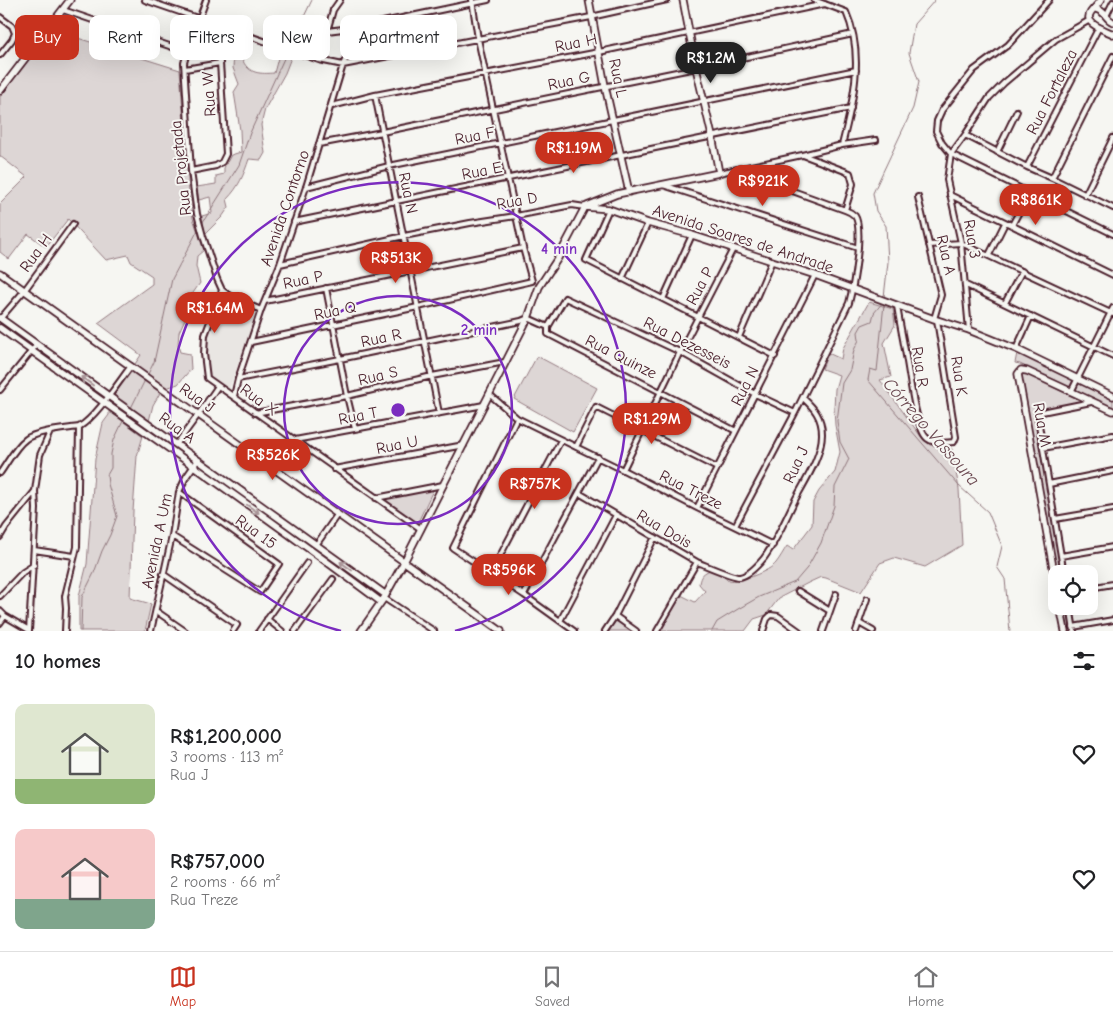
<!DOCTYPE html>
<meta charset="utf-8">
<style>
:root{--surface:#fff;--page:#f6f6f6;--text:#202124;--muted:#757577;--line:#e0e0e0;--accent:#c8321e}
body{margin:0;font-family:"Comic Neue",sans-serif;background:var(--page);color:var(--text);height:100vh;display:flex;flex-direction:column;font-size:19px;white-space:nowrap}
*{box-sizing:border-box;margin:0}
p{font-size:16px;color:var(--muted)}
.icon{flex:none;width:28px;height:28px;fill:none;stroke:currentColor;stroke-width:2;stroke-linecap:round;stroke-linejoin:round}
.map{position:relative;height:631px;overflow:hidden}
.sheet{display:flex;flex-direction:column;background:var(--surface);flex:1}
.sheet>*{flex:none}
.guide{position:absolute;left:15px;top:15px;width:500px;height:45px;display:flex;gap:10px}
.fabs{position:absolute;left:1048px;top:565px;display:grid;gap:10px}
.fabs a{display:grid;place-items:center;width:50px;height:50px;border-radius:10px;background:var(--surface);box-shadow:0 5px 20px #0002;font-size:25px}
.price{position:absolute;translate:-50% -42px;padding:0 11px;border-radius:18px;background:var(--accent);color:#fff;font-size:16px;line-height:32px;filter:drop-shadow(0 1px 2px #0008)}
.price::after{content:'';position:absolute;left:50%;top:30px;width:15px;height:11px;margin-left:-8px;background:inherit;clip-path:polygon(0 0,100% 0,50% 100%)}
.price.on{background:#222;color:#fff}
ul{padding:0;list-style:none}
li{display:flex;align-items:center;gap:15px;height:125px;padding:0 15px}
li span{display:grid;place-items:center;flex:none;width:140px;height:100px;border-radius:10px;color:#555}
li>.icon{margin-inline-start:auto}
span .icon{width:60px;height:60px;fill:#fffc;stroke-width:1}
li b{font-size:21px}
h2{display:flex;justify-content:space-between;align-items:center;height:60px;padding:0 15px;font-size:21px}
.chip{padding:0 18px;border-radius:10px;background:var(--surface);box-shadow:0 5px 20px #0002;font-size:18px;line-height:45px}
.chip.on{background:var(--accent);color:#fff}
.menu{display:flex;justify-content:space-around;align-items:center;height:70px;border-top:1px solid var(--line);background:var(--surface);font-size:14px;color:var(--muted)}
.menu a{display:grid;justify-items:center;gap:2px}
.menu .on{color:var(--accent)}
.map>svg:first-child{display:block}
.built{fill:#e9e6e3}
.green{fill:#ddd6d5;stroke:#947a80}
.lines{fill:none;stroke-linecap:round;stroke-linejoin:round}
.stream{stroke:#8e747a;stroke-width:1}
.street-casing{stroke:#4a1f2b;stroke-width:8}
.secondary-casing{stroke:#4a1f2b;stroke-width:9}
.street{stroke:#f6f6f2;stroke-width:4}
.secondary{stroke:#f6f6f2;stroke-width:5.5}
.oneway{stroke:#a99598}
.ring{fill:none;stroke:#7b2cbf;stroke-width:2.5}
.labels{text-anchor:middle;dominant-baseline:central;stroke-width:4;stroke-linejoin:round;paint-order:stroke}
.street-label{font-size:16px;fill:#4a1f2b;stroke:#f6f6f2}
.water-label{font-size:18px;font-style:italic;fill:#6c4a52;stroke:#f6f6f2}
.centre{fill:#7b2cbf;stroke:#f6f6f2;stroke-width:2.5}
.ring-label{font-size:15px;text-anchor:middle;font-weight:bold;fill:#7b2cbf;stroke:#f6f6f2;stroke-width:4;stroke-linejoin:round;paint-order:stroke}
</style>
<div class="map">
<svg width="1113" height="631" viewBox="0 0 1113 631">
<rect width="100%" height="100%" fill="#f6f6f2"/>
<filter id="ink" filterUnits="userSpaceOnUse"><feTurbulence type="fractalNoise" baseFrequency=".02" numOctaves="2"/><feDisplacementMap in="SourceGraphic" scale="10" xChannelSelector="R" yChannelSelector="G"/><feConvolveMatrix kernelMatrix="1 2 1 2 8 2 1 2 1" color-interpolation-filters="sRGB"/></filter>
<g filter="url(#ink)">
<path class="built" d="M223 297 257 312 229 390 210 376 206 351 207 339Z"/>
<path class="green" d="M52 30 180 70 189 192 193 218 204 250 197 256 196 266 200 283 193 293 185 319 179 332 178 345 180 352 190 354 191 369 178 384 169 387 160 393 153 405 149 421 113 397 141 355 98 323 152 284V276L131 262 128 255 106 260 68 219 46 247 28 234 9 259 0 252V204L27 177 0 156V97Z
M235 40H241C241 46 240 55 243 61 249 74 261 74 274 73L278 58 283 51 292 55 285 73 265 109 261 125 265 153 261 160 249 159C244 174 239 187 227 199L229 207 222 217 205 234 202 216 212 213 210 197 199 200 197 187 216 184V176L224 174V168L231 155 241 152 240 130 234 92 239 84 233 68Z
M869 302 893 309 895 325 884 343 891 377 880 380 922 438 930 445 948 446 952 449 959 489 962 545 925 567 894 558 880 563 861 592 826 578 821 577 810 582 779 598 766 615 754 619 745 631H660L679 594 695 602 705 591 699 584C700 575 704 572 713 569 718 573 724 578 729 580 739 583 770 571 776 563 780 558 783 552 787 546L793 550 812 525 813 502 819 491 835 472 840 452 835 425 834 408 835 389 839 375 822 369 828 353 841 359 843 348Z
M1017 353 1073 380 1069 388 1020 364 1015 363Z
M537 356 597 388 573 432 514 399Z
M1023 373H1025L1083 402 1035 411 1064 574H1056L1020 375Z
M1079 383 1113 400V410L1075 392Z
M109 411 143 436 137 456 133 511 130 598 151 604 145 631H79V596L87 564 95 459 103 423 109 415Z
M434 488 417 524 380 499Z
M1062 606H1069L1074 631H1067Z
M614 621 618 622 630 631H608Z"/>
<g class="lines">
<path class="stream" d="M201 225 239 165 250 133 286 54 312 0
M884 297 888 262 886 226 876 211 873 193 913 108 919 82 909 53 914 24 935 0
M884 304 877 371 870 369 868 380 959 486 988 512 1002 546 997 567 1005 579 1010 631
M147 376 154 362 172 279 199 228
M130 410 145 380
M81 631 82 597 94 573 102 551 110 535 117 516 108 484 107 475 111 468V454L114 440 124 419
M712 631 717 622 738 609 759 597 795 582 807 568 821 543 834 506 835 487 849 459 840 442 837 421 842 383 850 370 854 350 859 340 858 332 862 325 872 321 874 313 883 302"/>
<defs>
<path id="street" d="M145 0 319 60 343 65 591 17 667 0
M206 0 187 52 184 63 191 171 197 214 203 236 217 279 222 290 231 297 261 310
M472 0 478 39 523 248 532 281
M814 0 846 12C865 55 853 102 842 145
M1049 0 1008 45 974 70 942 110 937 121 936 131 942 143 951 154 1113 234
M63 10 187 52
M1106 16 1113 2
M0 17 12 26 15 33 12 40 0 55
M327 31 359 27 488 0
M319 60 333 10 340 0
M185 69 220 63
M375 95 439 413
M332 106 375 95 599 52 825 4
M965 135 1027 167 1052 178 1113 208
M319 144 382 132 696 68 853 34
M997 152 1017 111
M803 155 850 173 853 184 845 210
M1027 167 1099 27
M191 171 216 166 222 162 226 154 220 63 215 24
M719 173 802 155 842 145 876 140
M1052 178 1113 56
M663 185 858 248
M306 187 389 166 856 70
M950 195 1113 275
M1085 195 1113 138
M918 197 941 295 934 319
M609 209 586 260 775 356
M294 222 851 108
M1012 225 1029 193
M929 245 961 243 1113 314
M989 255 1005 223
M280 264 404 236 470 223 516 216 572 205 585 207
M622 279 648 223
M966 285 1113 356
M326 288 347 396 355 429
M222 290 205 335 204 354 207 378 421 529
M663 299 692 235
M265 301 523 248
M1005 303 1022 271
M897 306C900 325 904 343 907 362 910 378 916 431 928 439 934 444 946 443 954 442L956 437 937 320
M0 319 24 291 73 224
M969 330 961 243 947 180 951 154 965 135 989 98 1004 83 1056 39 1090 20
M739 337 772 261
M251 342 418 307 532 281
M1016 349 1031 316
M238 379 340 359 521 321 528 318 548 327
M0 390 34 348
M1071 392 1113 308
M489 394 517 418 623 470 697 508 773 545
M234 396 238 379 261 310 280 264 306 187 343 65 359 27
M255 413 347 396 432 376 505 362
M517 418 453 548 524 595 574 631
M736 431 548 334V327L565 298 680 352 755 394 795 413
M295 440 484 405
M176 445 198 415 218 386
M576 447 596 407 717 468
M1043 448 1113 435
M334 469 464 445
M623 470 680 352 733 249
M0 473C8 462 15 447 26 439 36 431 66 429 79 427
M1049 484 1113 471
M579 493 697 562C705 565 734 578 740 577 749 575 759 564 764 558 777 540 785 520 795 500 805 481 822 456 822 434 822 417 814 408 803 398
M376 498 443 485
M697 508 815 275
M1055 519 1113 509
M735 526 795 413 849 303C853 288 864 229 855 216 853 214 848 211 845 210L735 170
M172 536 260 592 279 564 179 492
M0 537 6 527 35 491
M316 545 337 515
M34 550 74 556
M1061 556 1113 547
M491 573 561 440
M163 574 237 625 233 631
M1064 574 1037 413 1091 402
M1089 588 1113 584
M798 591 830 611
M524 595 598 457
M0 596 23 572 34 565
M384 598 434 631
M1070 606 1074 631
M0 611 5 616 29 630
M156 611 185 631
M615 616 636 631
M267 619 282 631
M560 621 616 515
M0 623 5 616
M859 623 873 631
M1073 627 1113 620
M29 631 36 509 35 491 40 455 50 432
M65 631 66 608 65 596 77 547 79 427C96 417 118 383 131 366
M151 631 172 536 179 492 186 477 198 460
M259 631 307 563
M295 631 333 579
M605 631 615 616 655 537
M657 631 697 562
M763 631 767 619 771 615 778 616 799 631
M823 631 836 594
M856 631 867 599"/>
<path id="secondary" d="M589 0 605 86 629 192
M1101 0C1097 6 1095 7 1091 12 1082 24 1106 30 1113 34
M1096 9C1106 11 1104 18 1113 22
M0 91 70 0
M587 206 617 194 719 173 712 136 696 68 683 0
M585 207 609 209 648 223 692 235 815 275 934 319 969 330 1016 349 1113 396
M0 273 501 631
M0 318 386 595
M0 328C127 420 256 508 381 602
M1056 584 1018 374 1021 370 1027 371 1113 411
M1060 606 1065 631
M361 631 384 598 404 562 528 318 539 287 558 258 585 207"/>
</defs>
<use href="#street" class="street-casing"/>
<use href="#secondary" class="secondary-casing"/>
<use href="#street" class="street"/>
<use href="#secondary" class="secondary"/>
</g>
<defs><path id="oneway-shaft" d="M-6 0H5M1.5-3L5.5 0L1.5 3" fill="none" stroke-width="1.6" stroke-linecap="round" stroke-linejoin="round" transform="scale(1.25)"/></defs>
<g class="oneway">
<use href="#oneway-shaft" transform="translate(87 381) rotate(-144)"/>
<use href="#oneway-shaft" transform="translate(253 509) rotate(35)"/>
<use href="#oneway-shaft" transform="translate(346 566) rotate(-144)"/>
</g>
</g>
<g class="ring">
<circle cx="398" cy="410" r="114"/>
<path d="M341 631A228 228 0 1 1 455 631"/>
</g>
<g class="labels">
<g class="street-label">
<text transform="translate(576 43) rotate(-11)">Rua H</text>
<text transform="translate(618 78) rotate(78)">Rua L</text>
<text transform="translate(569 81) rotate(-12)">Rua G</text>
<text transform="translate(1052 92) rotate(-63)">Rua Fortaleza</text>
<text transform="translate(209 94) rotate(-94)">Rua W</text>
<text transform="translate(475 136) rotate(-11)">Rua F</text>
<text transform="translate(181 168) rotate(-96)">Rua Projetada</text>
<text transform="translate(482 171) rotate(-11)">Rua E</text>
<text transform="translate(408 193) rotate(78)">Rua N</text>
<text transform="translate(517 201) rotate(-10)">Rua D</text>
<text transform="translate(285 208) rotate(-71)">Avenida Contorno</text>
<text transform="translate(743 239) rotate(18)">Avenida Soares de Andrade</text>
<text transform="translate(972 239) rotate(80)">Rua 3</text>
<text transform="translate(36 253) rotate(-54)">Rua H</text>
<text transform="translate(946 255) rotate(77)">Rua A</text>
<text transform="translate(303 280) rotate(-12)">Rua P</text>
<text transform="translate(700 286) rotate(-62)">Rua P</text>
<text transform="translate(335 311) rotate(-12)">Rua Q</text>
<text transform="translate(381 338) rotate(-12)">Rua R</text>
<text transform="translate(687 343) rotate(27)">Rua Dezesseis</text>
<text transform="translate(621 357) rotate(27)">Rua Quinze</text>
<text transform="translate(920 367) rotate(81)">Rua R</text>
<text transform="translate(378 376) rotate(-13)">Rua S</text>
<text transform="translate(959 376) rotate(81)">Rua K</text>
<text transform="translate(745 386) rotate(-63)">Rua N</text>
<text transform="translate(197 398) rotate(35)">Rua J</text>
<text transform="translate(259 400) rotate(36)">Rua X</text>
<text transform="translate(358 416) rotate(-11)">Rua T</text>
<text transform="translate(1042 425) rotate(80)">Rua M</text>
<text transform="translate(177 428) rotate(36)">Rua A</text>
<text transform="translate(397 445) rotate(-11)">Rua U</text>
<text transform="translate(796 465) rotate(-65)">Rua J</text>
<text transform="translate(691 490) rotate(27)">Rua Treze</text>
<text transform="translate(664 529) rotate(30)">Rua Dois</text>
<text transform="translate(256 532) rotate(36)">Rua 15</text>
<text transform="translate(157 541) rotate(-78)">Avenida A Um</text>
</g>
<g class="water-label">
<text transform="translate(931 432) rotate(49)">Córrego Vassoura</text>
</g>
</g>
<circle cx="398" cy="410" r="8" class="centre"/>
<g class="ring-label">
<text x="559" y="254">4 min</text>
<text x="479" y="335">2 min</text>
</g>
</svg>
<div class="fabs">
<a><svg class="icon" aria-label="locate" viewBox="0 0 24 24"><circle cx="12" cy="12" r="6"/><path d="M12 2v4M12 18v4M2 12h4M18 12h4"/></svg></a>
</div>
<b class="price on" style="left:711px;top:84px">R$1.2M</b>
<b class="price" style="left:574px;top:174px">R$1.19M</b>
<b class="price" style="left:763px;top:207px">R$921K</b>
<b class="price" style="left:1036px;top:226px">R$861K</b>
<b class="price" style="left:396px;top:284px">R$513K</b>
<b class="price" style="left:215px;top:334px">R$1.64M</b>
<b class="price" style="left:652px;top:445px">R$1.29M</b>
<b class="price" style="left:273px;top:481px">R$526K</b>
<b class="price" style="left:535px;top:510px">R$757K</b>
<b class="price" style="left:509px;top:596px">R$596K</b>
<div class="guide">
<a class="chip on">Buy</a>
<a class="chip">Rent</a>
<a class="chip">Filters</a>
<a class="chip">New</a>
<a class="chip">Apartment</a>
</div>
</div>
<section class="sheet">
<h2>10 homes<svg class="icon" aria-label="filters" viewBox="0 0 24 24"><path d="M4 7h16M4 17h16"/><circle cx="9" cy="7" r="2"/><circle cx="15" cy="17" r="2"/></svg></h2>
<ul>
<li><span style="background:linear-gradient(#dfe7d0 75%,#8fb573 0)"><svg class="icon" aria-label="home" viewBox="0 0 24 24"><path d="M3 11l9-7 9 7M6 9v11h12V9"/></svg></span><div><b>R$1,200,000</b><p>3 rooms · 113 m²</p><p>Rua J</p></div><svg class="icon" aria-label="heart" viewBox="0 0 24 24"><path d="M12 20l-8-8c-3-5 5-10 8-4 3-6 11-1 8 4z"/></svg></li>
<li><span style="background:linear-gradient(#f6c9c9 70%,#7fa58c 0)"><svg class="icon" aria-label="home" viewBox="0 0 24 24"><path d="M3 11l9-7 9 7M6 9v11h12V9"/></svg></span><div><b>R$757,000</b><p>2 rooms · 66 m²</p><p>Rua Treze</p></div><svg class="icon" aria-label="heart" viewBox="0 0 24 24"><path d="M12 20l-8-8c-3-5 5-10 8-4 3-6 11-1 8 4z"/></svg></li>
</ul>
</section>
<nav class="menu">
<a class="on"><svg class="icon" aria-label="map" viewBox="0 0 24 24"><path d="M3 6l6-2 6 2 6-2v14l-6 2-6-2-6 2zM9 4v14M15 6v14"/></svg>Map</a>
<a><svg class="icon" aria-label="saved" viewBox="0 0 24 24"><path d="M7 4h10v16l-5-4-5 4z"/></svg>Saved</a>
<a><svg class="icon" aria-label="home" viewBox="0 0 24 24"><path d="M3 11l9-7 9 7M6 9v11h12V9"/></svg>Home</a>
</nav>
